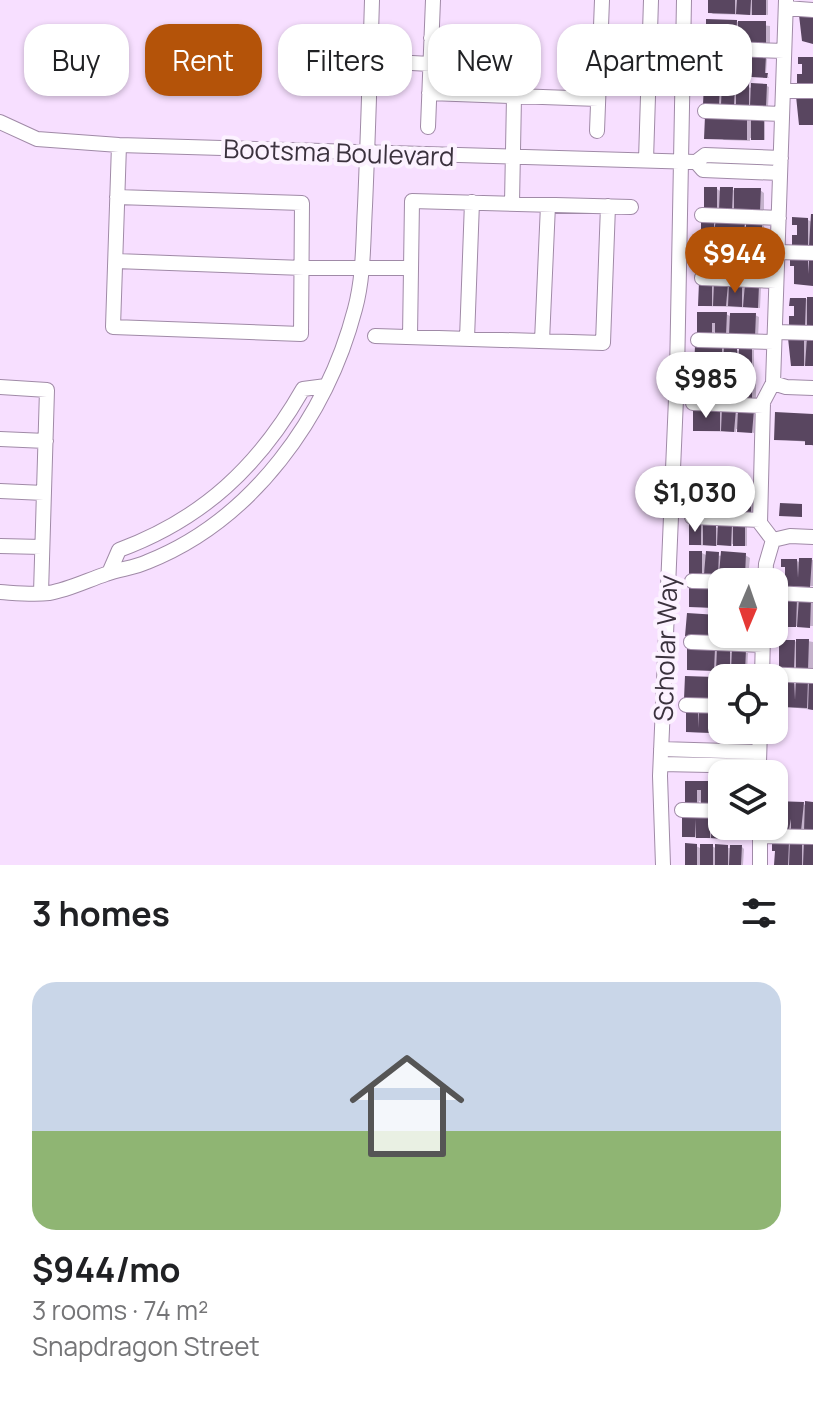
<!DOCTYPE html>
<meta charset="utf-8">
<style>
:root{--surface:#fff;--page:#f2f2f2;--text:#202124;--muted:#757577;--line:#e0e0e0;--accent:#b45309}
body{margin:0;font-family:Manrope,sans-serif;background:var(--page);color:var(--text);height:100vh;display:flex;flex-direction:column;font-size:30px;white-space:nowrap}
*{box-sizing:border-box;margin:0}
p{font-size:26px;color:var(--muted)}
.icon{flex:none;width:44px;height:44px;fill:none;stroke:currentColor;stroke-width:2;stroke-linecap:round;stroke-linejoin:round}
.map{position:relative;height:865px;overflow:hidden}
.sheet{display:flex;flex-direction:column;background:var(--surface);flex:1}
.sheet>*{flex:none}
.hud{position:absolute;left:24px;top:24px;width:766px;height:72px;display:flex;gap:16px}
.needle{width:52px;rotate:182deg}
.fabs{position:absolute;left:708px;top:568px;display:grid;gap:16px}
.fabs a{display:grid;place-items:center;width:80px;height:80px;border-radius:16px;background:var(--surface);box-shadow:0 2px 6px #0004;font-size:40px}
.price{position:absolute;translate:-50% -68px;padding:0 18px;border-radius:28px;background:#fff;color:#222;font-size:26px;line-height:52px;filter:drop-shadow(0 2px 4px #0008)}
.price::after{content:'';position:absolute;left:50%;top:48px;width:24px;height:18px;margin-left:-12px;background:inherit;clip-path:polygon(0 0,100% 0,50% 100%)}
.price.current{background:var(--accent);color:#fff}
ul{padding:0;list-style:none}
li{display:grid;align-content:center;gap:16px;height:424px;padding:0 32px}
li+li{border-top:2px solid var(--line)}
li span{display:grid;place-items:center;height:248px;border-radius:24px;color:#555}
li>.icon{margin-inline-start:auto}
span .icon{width:144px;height:144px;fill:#fffc;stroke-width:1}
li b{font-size:34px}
h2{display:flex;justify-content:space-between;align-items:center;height:96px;padding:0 32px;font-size:34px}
.pill{padding:0 28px;border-radius:24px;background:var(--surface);box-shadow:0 2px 6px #0004;font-size:28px;line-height:72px}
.pill.current{background:var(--accent);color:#fff}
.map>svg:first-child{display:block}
.shadow{fill:#0003}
.building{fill:#594660}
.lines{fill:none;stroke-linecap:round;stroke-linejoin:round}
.minor-casing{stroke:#a08aa7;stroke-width:16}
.minor{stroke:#fff;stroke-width:14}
.labels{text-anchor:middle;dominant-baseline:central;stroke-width:8;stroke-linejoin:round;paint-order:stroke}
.street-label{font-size:26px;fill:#3b323e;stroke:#fcf2ff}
</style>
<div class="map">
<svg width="813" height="865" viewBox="0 0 813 865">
<rect width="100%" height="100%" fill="#f7dfff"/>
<path class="shadow" d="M710 0H768V15L752 13V15L713 14 710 12Z
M736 22 770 26V46L712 44Z
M708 55 748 57 754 60 765 57 767 59 766 74 769 78 750 74V77L710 76 708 75Z
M724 84 753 88 767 86 769 87 768 107 736 103V106L725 105 721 103V105H707L720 85 724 87Z
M746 119 753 122 765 120V140L750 138V141L724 140 719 137Z
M717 189 722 192 732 189 736 192 760 190 764 193V212L724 211 719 208V210H708Z
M813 218 809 246 794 244 799 237V225L794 224 808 220 812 222Z
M714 222 748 226 762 224 764 226V245L705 243Z
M713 251 718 255 729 252 733 254 762 253 766 255V269H760V275L737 274 730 271 720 272 714 269V273L702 272Z
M712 284 741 286 746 289 759 287 761 288 760 308 703 306Z
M813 299V327L793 326 796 306 791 305 792 300Z
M699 314H726L732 317 755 315 759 317 758 338 735 337 728 333V335L714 332V335L699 333Z
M804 340 808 342 813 340V366L792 365Z
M722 348 741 351 754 350V370L738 367V370L697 367Z
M752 377 756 379V399H701Z
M720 410 740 414 755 413 754 433 736 429V432L698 431Z
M813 416V446L807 442 776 439Z
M705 491 710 493 719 491 724 494 751 492 753 494V514L726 513 722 510V512L712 513 707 510 706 513 696 512Z
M701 525 720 528V525H745L747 527V546L732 544V546L717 543V546L693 545Z
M702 553 708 556 745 555 750 558 748 577 726 575 720 572 719 575 704 571V575H693Z
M801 560H813V586H785L797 561 801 563Z
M716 588 720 591 722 589V609L691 606Z
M796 601 801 603 813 601V626H784Z
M689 615 722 617V634H749V640L692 637Z
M808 641 813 642V669L781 666V642Z
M714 650 719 652 748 653 747 672 731 669V671L689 669Z
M714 679 719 681 722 679 718 701 690 700Z
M779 682 797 684 813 682V710L782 706Z
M688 712 722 713V730H743L742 734 728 731V734L690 732 688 731Z
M687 783H712L717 786 722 784 719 805 714 802V804H705L699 801V804H689Z
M803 804 807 806 813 804 810 832 804 828 803 831 775 827V820H779V810L775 809Z
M684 816 709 817 722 826H741L740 839 726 836V839L686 837Z
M774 843 813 844V865H776L777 851Z
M696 846 702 849 712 846 717 849 742 847 744 849 743 865H687Z"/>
<path class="building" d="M708 0H735V14L708 13Z
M737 0H751L750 15 736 14Z
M752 0H766V15H752Z
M799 15H813V44L802 41Z
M706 19 737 20 736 43H706Z
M738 21H766V44H738Z
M706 53 735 54 734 77 721 76 720 65 719 76H706Z
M736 55H749L748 77H736Z
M752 55H766L765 73H768L767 78 751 77Z
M798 57H813V84H797V74H802V64H798Z
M704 82 720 83 719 105H703Z
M722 82 735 83 734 106 721 105Z
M736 83H749V106L736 105Z
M751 83 767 84 766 107 750 106Z
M796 96H813V125H799Z
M705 116 747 117V140L704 139Z
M751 117H764V140H751Z
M704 187H717V210H704Z
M720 187H733L732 211 719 210Z
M734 188H761L760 211 734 210Z
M811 214H813V247L809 246Z
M792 217 808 218V246L792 245V235H797V225H792Z
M701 220H714V230L716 221 745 222 743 245 701 243Z
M746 222H762V245H746Z
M699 249H713L712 273 697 272Z
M717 249 730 250 728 273 715 272Z
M731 250 763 251 762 268H757L756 274 731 273Z
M790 257H808V274L809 257H813V286L794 284V266H790Z
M699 282H712V306H698Z
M714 283 728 284 726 306H713Z
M729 284H742V307L728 306Z
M745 284 759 285 758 308 743 307Z
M807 297H813V327H807Z
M790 298H806L805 326H789V316H794V306H789Z
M697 312H727L726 335H715V323H712V334L697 335Z
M730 313H756L755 337 729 335Z
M807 337 813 338V366H805Z
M788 338H804V366H791Z
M695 346H722V369L694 368Z
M724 346 737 347V369H723Z
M739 346 752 347V370H739Z
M695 375H752V398H695Z
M693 408H720V431H693Z
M722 408 736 409 734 432 721 431Z
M738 409 754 410 752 433 737 432Z
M775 412 813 414V445H805V441L774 440Z
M693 488 706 489 705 513 691 512Z
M708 489H720V512H708Z
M722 490H735V513L722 512Z
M737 490H751V513H736Z
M780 503 802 504V517L779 516Z
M689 522 701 523V545H689Z
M703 523H716V546L703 545Z
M718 523 732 524 731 546 717 545Z
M733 523H745V546H733Z
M689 551H702V575L689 574Z
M706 551 719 552 718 575 704 574Z
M721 551 746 553 745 576 719 574Z
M799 558H812L810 587 780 586V577H785V567H781V559H797L798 578Z
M689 586H717L716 608 689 607Z
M780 598 797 599 796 627H782L783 608H779Z
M799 598 811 599 810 628 797 627Z
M720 610H722V634H746L745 639 718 637Z
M687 613 718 615 717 638 685 636Z
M796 639H809L808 670 796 669Z
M779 640H795L794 668 779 667Z
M687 647 715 648 714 671 687 670Z
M717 648 730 649V671H716Z
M732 649H746L745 672 731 671Z
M685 676 715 677 714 700 684 699Z
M717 677H722V700H716Z
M796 679H808L807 708 780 707V689H777V680H794L795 700Z
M809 680H813V710L808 709Z
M686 710 698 711 699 728V710L712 711V733L686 732Z
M714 711H722V730H726V734L713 733Z
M685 781H713V804H701V790H697V804H685Z
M715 782H722V804H715Z
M774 801 804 802 801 831H791V819L789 829H774L777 810H774Z
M805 801 813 802V831H804Z
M682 814 710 815V838H696V819L695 837H682Z
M712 815H722L724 839 711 838Z
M726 826H739L738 839 726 838Z
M772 841 789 842 788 865H774L775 851H772Z
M790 841H802V865H789Z
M804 841 813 842V865H803Z
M685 843 697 844V865H685Z
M700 844H713V865H700Z
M715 844 728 845V865H715Z
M730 845H742L741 865H729Z"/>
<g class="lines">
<defs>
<path id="minor" d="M786 8 813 10
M431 38 493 41
M708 48 784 51
M394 62 430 64
M783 91H813
M429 93 598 99
M705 111 782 114
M0 122 37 139 119 145 696 162 705 155 781 158
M428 127 433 0
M597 131 602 0
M646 160 651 0
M696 162 703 170 780 173
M117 197 302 203 301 334 113 327 119 145
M512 203 514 97
M702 215 779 218
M777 252 813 253
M116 261 304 268H411
M702 278 776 281
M775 332 813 333
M375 336 603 343 608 206
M410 337 412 201 631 207
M467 339 472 202
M698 340 774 342
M542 341 548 205
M773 383 786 387 813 388
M0 387 47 390 41 593
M693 403 763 406
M0 439 46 441
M0 491 44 493
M692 517 760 520
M773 540 760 523 763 402 773 383 786 0
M773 540 790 536 813 537
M0 546 42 547
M109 573 119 550C203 519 259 466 303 389L326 386
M692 581 740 582
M765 582 766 564 773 540
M0 592C16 593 33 595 49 593 68 590 88 580 106 574 119 569 134 568 147 562 253 520 327 416 355 309 364 276 363 240 365 206 368 137 370 69 372 0
M774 593 813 595
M691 642 763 645
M762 674 813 676
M762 678 763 634
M686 705 722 706
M661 749 759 752
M759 762 760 730
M661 764 759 766
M682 810 722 811
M760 826V865
M760 836 813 837
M663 865 660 776 677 375 684 0"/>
</defs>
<use href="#minor" class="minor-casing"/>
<use href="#minor" class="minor"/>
</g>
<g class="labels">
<g class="street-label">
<text transform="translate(339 152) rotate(2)">Bootsma Boulevard</text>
<text transform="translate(665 648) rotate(-88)">Scholar Way</text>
</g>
</g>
</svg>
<div class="fabs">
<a><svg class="needle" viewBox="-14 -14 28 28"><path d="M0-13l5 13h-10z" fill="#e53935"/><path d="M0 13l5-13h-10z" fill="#757577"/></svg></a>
<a><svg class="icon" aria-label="locate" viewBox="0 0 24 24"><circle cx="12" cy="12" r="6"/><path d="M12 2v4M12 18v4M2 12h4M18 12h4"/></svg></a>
<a><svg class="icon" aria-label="layers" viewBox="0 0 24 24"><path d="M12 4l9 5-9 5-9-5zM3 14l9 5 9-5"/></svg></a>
</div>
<b class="price current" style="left:735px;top:295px">$944</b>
<b class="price" style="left:706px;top:420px">$985</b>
<b class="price" style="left:695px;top:534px">$1,030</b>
<div class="hud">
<a class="pill">Buy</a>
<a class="pill current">Rent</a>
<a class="pill">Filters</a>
<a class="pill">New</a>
<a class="pill">Apartment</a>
</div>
</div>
<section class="sheet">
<h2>3 homes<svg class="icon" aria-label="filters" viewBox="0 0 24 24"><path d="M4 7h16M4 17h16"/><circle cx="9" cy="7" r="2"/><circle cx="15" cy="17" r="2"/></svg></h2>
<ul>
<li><span style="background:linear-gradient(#c9d6e8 60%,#8fb573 0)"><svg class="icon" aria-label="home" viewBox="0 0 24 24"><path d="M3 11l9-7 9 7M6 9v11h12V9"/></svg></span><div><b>$944/mo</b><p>3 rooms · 74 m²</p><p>Snapdragon Street</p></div></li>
</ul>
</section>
